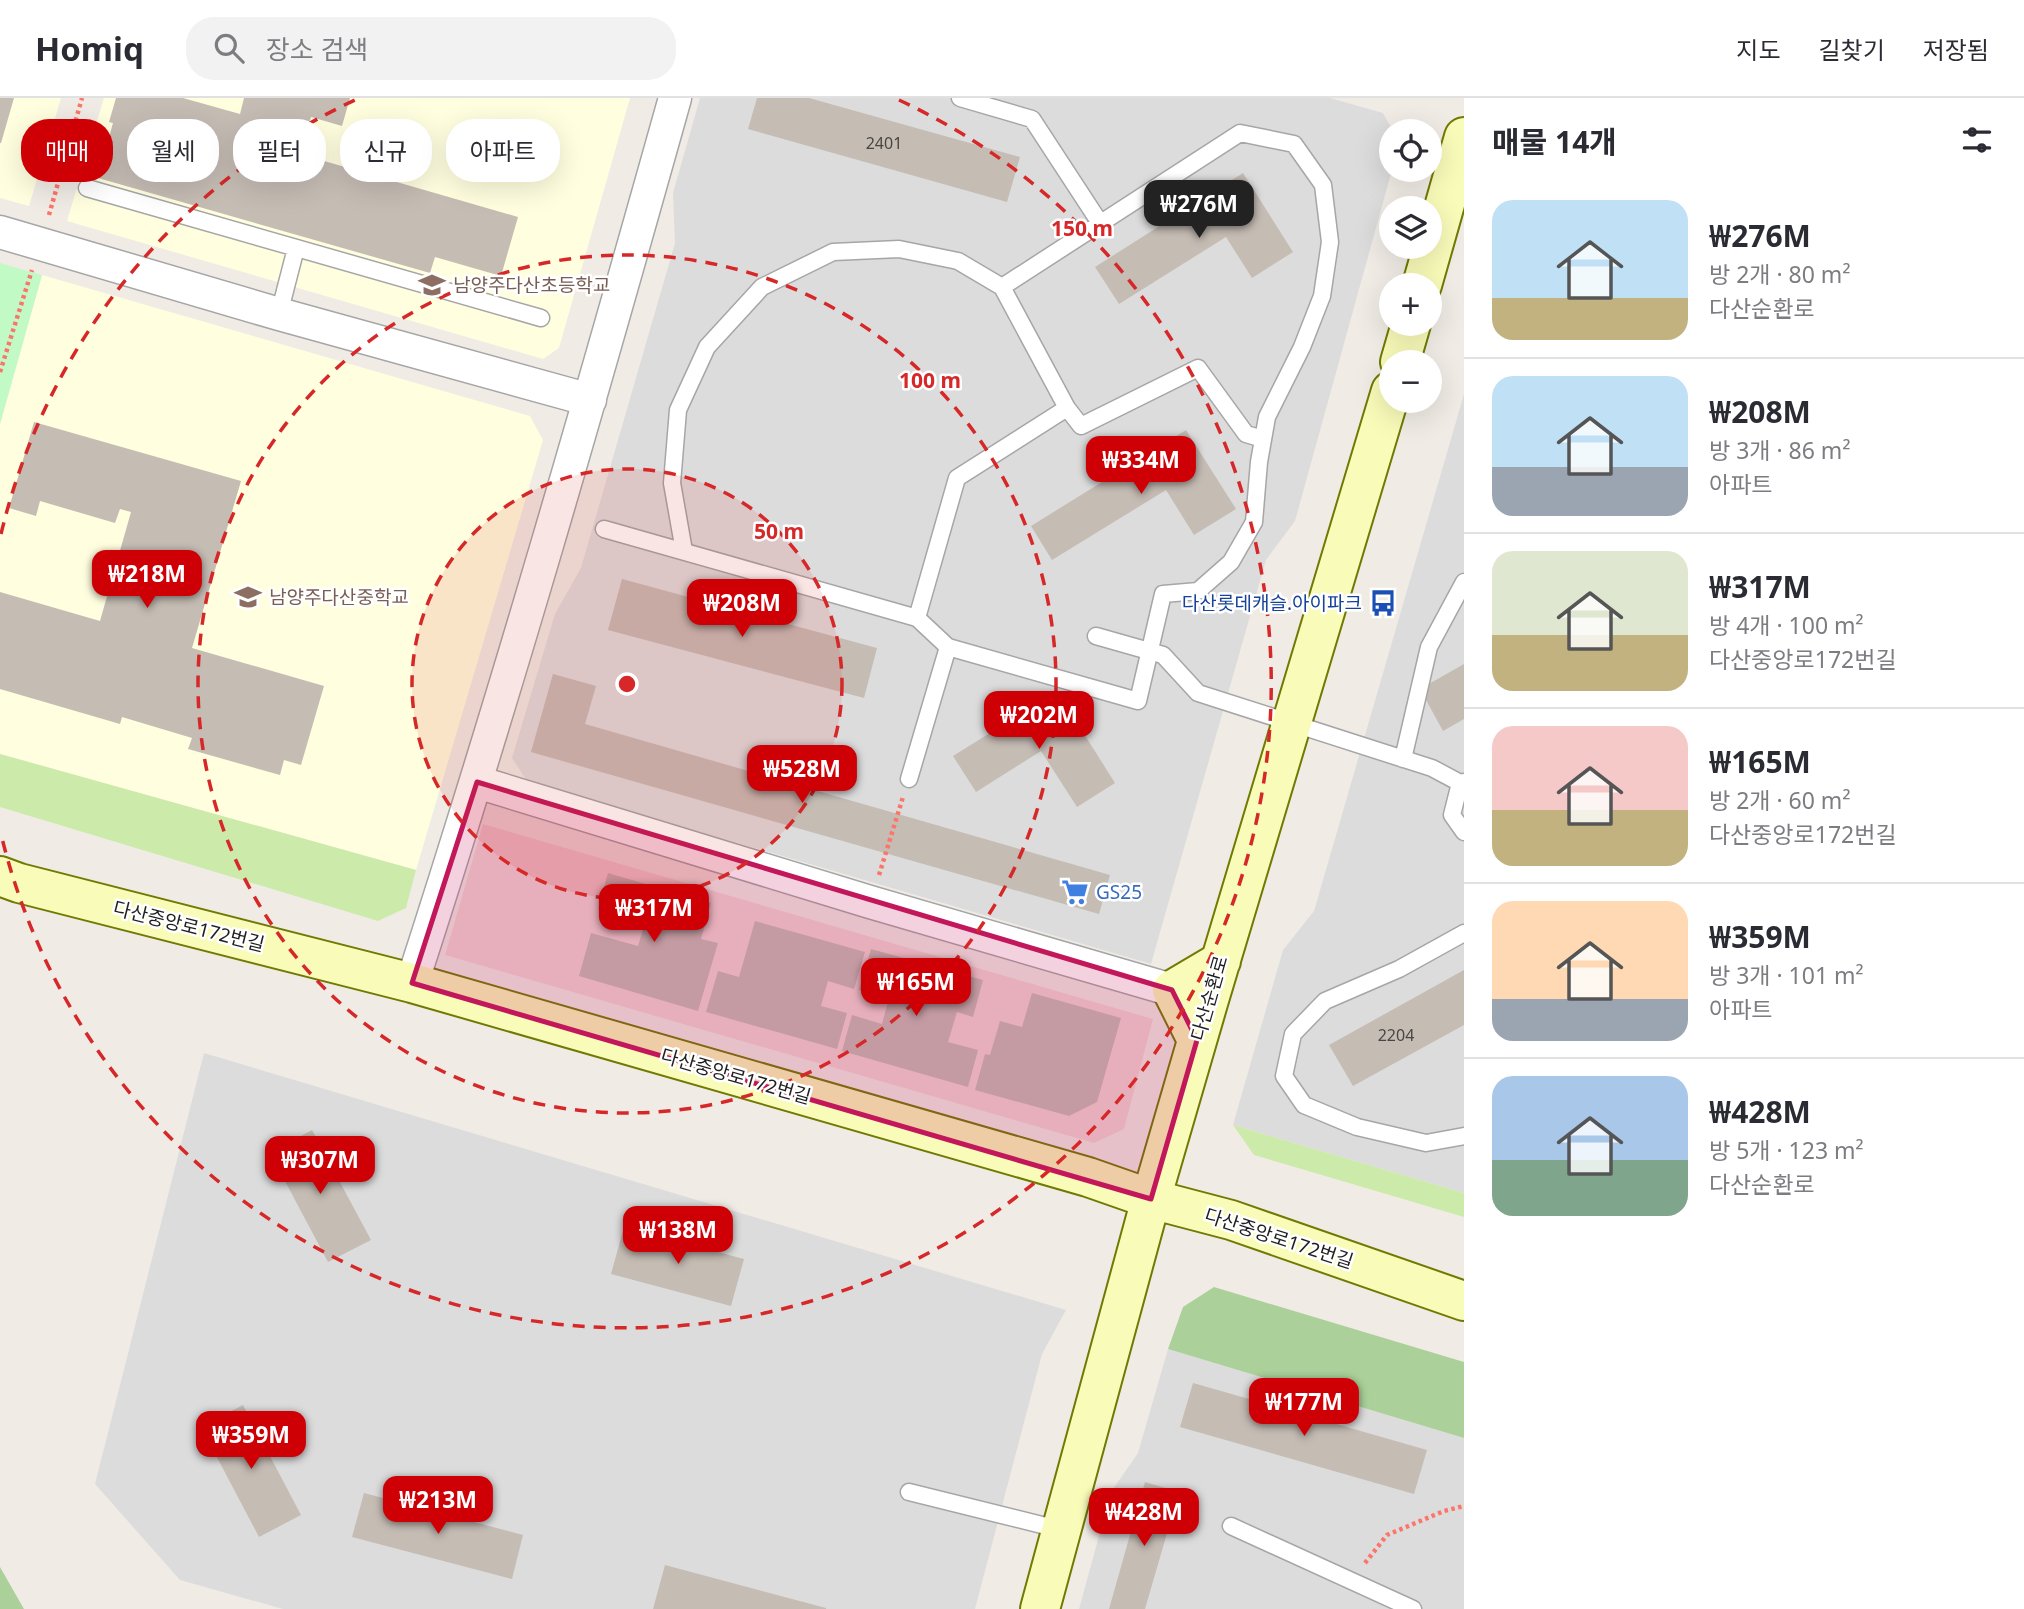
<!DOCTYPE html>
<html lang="ko">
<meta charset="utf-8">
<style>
:root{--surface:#fff;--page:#f2f2f3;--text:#2b2b33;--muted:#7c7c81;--line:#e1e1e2;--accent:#ce0006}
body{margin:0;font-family:"Noto Sans","Noto Sans KR",sans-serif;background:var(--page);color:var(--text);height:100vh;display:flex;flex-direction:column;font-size:26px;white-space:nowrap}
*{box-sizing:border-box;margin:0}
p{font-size:23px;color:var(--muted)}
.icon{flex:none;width:38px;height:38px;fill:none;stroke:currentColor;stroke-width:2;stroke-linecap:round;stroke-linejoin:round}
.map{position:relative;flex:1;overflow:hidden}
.drawer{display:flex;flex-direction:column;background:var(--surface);width:560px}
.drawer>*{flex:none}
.top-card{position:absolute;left:21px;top:21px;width:665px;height:63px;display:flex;gap:14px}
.controls{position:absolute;left:1379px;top:21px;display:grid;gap:14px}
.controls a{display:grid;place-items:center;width:63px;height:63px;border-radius:50%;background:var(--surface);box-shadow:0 7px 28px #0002;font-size:35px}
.price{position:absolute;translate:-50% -60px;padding:0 16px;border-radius:14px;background:var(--accent);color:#fff;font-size:23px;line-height:46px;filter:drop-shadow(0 2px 4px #0008)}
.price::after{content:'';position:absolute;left:50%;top:42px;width:21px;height:16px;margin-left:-10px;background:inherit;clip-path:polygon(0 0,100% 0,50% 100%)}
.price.on{background:#222;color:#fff}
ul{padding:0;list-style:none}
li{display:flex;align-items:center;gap:21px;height:175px;padding:0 28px}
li+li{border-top:2px solid var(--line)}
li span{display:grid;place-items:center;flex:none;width:196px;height:140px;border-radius:21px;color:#555}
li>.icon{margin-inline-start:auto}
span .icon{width:84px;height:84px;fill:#fffc;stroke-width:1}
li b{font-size:30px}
h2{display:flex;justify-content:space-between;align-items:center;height:84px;padding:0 28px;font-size:30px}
.chip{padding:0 24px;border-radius:28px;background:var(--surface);box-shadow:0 7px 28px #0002;font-size:24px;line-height:63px}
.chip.on{background:var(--accent);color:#fff}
header{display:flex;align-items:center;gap:42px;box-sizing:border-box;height:98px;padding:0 35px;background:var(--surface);border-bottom:2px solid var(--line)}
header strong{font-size:33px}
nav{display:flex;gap:38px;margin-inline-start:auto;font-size:24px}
.search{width:490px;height:63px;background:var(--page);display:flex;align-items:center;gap:18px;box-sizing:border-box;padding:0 24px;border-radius:28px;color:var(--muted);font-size:26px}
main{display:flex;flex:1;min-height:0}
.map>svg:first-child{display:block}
.residential{fill:#dddcdc}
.commercial{fill:#f1d5d4}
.education{fill:#fffedf}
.grass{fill:#ccebaa}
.forest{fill:#abd099}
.park{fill:#c2fac5}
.building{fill:#c5bcb4}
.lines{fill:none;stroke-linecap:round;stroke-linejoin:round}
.lane-casing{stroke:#a6a6a6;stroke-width:19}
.street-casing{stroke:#a6a6a6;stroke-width:35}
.secondary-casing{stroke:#707a03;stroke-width:42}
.path{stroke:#fc756a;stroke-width:4.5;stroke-dasharray:3.5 3.5;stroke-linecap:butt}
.lane{stroke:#fff;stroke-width:16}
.street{stroke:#fff;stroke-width:32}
.secondary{stroke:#f9fbb9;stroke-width:38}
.marked{fill:#c2185b;fill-opacity:0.2;stroke:#c2185b;stroke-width:5;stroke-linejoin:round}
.ring{fill:none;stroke:#d62828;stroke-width:3.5;stroke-dasharray:12 9}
.labels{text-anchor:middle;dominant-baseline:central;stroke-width:5;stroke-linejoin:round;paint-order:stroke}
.number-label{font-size:16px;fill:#484644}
.education-label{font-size:19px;fill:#785e54;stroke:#fff;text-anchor:start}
.transit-label{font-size:19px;fill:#164399;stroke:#fff;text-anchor:end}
.shop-label{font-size:19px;fill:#366cbe;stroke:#fff;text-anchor:start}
.street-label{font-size:19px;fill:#1f1f1f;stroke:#fff}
.centre{fill:#d62828;stroke:#fff;stroke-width:3.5}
.ring-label{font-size:21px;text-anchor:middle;font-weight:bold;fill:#d62828;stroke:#fff;stroke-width:5;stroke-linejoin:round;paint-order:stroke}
</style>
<header>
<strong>Homiq</strong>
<div class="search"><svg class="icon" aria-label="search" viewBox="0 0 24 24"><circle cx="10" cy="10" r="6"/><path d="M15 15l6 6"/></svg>장소 검색</div>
<nav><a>지도</a><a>길찾기</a><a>저장됨</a></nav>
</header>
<main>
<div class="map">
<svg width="1464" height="1511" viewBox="0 0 1464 1511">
<rect width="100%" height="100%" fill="#f0ece5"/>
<path class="residential" d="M700 0H1330L1383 15 1393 33H1391L1392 72 1295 423 1266 462 1151 866 527 683 512 660 555 516 581 470 675 145 673 95Z
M1464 296V1095L1233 1027 1283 852 1314 813Z
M204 955 1066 1212 1042 1256 975 1511H283L180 1482 95 1386Z
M1168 1251 1464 1340V1511H1079L1111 1394 1138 1355Z"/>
<path class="commercial" d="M483 726 1153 921 1124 1031 1094 1045 445 857Z"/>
<path class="education" d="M0 0H61L29 108 0 100Z
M104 0H630L559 250 543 261 67 123Z
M42 177 530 318 543 342 416 772 0 656V326Z"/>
<path class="grass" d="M0 656 416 772 406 810 378 823 0 709Z
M1233 1027 1464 1095V1119L1254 1057Z"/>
<path class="forest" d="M1214 1189 1464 1264V1340L1168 1251 1183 1209Z
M0 1468V1469L24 1511H0Z"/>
<path class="park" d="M0 165 42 177 0 326Z"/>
<path class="building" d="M0 0H14L1 45H0Z
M116 0H183L240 16 244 0H350L342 28 311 19 300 56 518 119 501 178 435 159 430 175 98 80 113 25 109 24Z
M757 0H809L1020 59 1007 104 748 31Z
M1243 75 1293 154 1252 180 1226 139 1119 206 1095 169Z
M34 324 241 383 192 550 324 588 301 667 284 662 280 677 188 651 192 640 122 619 120 626 0 591V494L100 523 131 414 120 411 115 425 40 403 36 418 9 410Z
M1186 332 1236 411 1194 437 1166 392 1052 462 1031 428Z
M622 481 877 550 864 600 608 532Z
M1464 566V621L1443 633 1420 591Z
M553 576 596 588 585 626 1110 777 1099 816 531 654Z
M1057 593 1115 685 1077 709 1041 653 976 694 953 658Z
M608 775 711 805 701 841 718 845 698 913 579 878 591 835 638 848 645 825 598 811Z
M755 823 865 854 854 891 828 883 821 908 847 915 837 951 706 914 718 873 739 879Z
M871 851 983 882 973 919 957 914 948 944 978 952 968 989 842 953 852 917 882 926 889 900 859 892Z
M1464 872V927L1353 988 1329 947Z
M1032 895 1121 920 1097 1004 1069 1018 975 992 985 956 990 957 1000 923 1022 929Z
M312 1032 371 1142 328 1164 270 1055Z
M624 1129 744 1161 731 1208 611 1176Z
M1193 1285 1427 1352 1414 1396 1180 1329Z
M243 1307 301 1417 259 1439 201 1329Z
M1145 1384 1179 1394 1145 1511H1109Z
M364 1395 523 1437 512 1481 352 1439Z
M665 1467 826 1510V1511H653Z"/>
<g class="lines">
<defs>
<path id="lane" d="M960 0 1032 21 1100 125
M87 90 541 220
M279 216 296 150
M604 431 917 520
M684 453 672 385 678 312 707 249 762 189 833 154 899 151 958 163 1002 189 1067 310 1081 328 1198 270 1246 336 1263 341
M1096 538 1163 557 1198 595 1432 670 1464 687
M948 549 1138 603 1163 496 1198 493 1231 464 1254 424 1259 364 1267 319 1302 249 1322 198 1330 144 1323 87 1294 46 1240 35 1002 189
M1403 661 1429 549 1464 484
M909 681 948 549 917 520 957 380 1067 310
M1464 684 1460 685 1452 717 1464 734
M1464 835 1399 871 1325 903 1293 936 1284 978 1304 1007 1357 1029 1426 1045 1464 1038
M909 1394 1062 1432
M1231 1428 1413 1511"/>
<path id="street" d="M0 134 279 216 590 302
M477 684 870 804 1172 892
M412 885C507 592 592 296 675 0"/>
<path id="secondary" d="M1422 187 1464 39
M1400 264 1411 226
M0 778 19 785 412 885 1088 1079 1151 1101 1231 1122 1464 1203
M1197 942 1172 892 1221 863
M1040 1511 1151 1101 1208 905 1391 293"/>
</defs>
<use href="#lane" class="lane-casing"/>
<use href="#street" class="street-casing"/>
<use href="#secondary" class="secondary-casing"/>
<path class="path" d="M49 117 82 0
M0 274 32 172
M879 777 903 699
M1365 1465 1387 1437 1444 1413 1464 1408"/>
<use href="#lane" class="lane"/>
<use href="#street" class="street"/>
<use href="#secondary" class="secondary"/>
</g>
<path class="marked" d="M477 684 1172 892 1197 942 1151 1101 412 885Z"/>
<circle cx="627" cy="586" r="215" fill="#d62828" fill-opacity=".12"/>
<g class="ring">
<circle cx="627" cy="586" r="215"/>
<circle cx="627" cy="586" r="429"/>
<path d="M1 436A644 644 0 0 1 355 2M899 2A644 644 0 1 1 1 736"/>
</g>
<defs>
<symbol id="school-bare" viewBox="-9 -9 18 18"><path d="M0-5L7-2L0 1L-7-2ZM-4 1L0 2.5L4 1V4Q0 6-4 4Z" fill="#8d6e63" stroke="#fff" stroke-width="2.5" paint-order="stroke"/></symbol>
<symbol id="bus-bare" viewBox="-9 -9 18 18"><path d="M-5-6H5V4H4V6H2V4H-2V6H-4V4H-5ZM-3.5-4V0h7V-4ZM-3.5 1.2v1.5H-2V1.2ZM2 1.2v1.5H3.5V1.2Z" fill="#1a4fb4" stroke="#fff" stroke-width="2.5" paint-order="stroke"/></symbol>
<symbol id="supermarket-bare" viewBox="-9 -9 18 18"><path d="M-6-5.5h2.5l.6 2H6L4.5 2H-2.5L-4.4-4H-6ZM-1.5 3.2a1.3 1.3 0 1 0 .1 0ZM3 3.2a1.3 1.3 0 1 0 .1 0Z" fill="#3f7fe0" stroke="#fff" stroke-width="2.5" paint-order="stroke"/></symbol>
</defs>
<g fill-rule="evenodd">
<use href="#school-bare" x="413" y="168" width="38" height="38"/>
<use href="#school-bare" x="229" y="480" width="38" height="38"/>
<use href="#bus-bare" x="1364" y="486" width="38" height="38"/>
<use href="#supermarket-bare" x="1056" y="775" width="38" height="38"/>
</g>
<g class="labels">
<g class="number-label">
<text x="884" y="45">2401</text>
<text x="1396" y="937">2204</text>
</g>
<g class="education-label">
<text x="453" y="187">남양주다산초등학교</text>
<text x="269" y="499">남양주다산중학교</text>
</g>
<g class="transit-label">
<text x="1362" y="505">다산롯데캐슬.아이파크</text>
</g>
<g class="shop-label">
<text x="1096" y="794">GS25</text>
</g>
<g class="street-label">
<text transform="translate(189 828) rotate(14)">다산중앙로172번길</text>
<text transform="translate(1209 900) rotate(-74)">다산순환로</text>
<text transform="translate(736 978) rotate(16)">다산중앙로172번길</text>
<text transform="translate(1279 1140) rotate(18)">다산중앙로172번길</text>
</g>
</g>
<circle cx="627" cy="586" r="10" class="centre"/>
<g class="ring-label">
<text x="1082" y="138">150 m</text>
<text x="930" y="290">100 m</text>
<text x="779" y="441">50 m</text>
</g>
</svg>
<div class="controls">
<a><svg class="icon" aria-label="locate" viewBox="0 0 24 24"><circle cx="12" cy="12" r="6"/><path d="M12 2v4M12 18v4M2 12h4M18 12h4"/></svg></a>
<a><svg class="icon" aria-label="layers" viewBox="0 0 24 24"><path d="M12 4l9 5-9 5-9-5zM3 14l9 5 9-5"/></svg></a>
<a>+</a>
<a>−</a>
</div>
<b class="price on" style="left:1199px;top:142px">₩276M</b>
<b class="price" style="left:1141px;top:398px">₩334M</b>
<b class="price" style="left:147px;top:512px">₩218M</b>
<b class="price" style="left:742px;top:541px">₩208M</b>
<b class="price" style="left:1039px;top:653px">₩202M</b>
<b class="price" style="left:802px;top:707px">₩528M</b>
<b class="price" style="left:654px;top:846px">₩317M</b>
<b class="price" style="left:916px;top:920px">₩165M</b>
<b class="price" style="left:320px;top:1098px">₩307M</b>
<b class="price" style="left:678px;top:1168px">₩138M</b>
<b class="price" style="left:1304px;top:1340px">₩177M</b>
<b class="price" style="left:251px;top:1373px">₩359M</b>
<b class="price" style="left:438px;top:1438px">₩213M</b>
<b class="price" style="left:1144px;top:1450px">₩428M</b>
<div class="top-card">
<a class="chip on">매매</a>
<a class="chip">월세</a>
<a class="chip">필터</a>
<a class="chip">신규</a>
<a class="chip">아파트</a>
</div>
</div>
<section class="drawer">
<h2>매물 14개<svg class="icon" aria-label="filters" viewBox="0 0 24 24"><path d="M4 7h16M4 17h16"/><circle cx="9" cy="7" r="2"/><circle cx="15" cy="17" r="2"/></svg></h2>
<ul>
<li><span style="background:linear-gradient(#bfe0f5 70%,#c2b280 0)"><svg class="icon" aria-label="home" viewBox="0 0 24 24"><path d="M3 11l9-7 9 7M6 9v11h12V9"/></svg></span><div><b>₩276M</b><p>방 2개 · 80 m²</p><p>다산순환로</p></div></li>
<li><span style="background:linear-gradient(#bfe0f5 65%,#9aa5b1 0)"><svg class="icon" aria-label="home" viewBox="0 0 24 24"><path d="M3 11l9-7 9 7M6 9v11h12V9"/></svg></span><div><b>₩208M</b><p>방 3개 · 86 m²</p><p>아파트</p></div></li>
<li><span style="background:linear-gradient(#dfe7d0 60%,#c2b280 0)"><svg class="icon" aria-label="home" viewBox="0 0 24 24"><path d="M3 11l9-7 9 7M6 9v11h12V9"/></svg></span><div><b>₩317M</b><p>방 4개 · 100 m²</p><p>다산중앙로172번길</p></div></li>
<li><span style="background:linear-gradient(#f6c9c9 60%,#c2b280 0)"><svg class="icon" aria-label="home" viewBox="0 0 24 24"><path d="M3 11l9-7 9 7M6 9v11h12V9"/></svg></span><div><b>₩165M</b><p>방 2개 · 60 m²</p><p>다산중앙로172번길</p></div></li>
<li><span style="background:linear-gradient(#ffd9b3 70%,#9aa5b1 0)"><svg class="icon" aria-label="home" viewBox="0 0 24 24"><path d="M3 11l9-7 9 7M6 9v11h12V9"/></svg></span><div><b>₩359M</b><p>방 3개 · 101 m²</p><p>아파트</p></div></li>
<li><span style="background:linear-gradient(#a9c7e8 60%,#7fa58c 0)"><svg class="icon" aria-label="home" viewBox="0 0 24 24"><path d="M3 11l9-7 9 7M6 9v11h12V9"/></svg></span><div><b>₩428M</b><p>방 5개 · 123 m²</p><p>다산순환로</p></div></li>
</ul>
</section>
</main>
